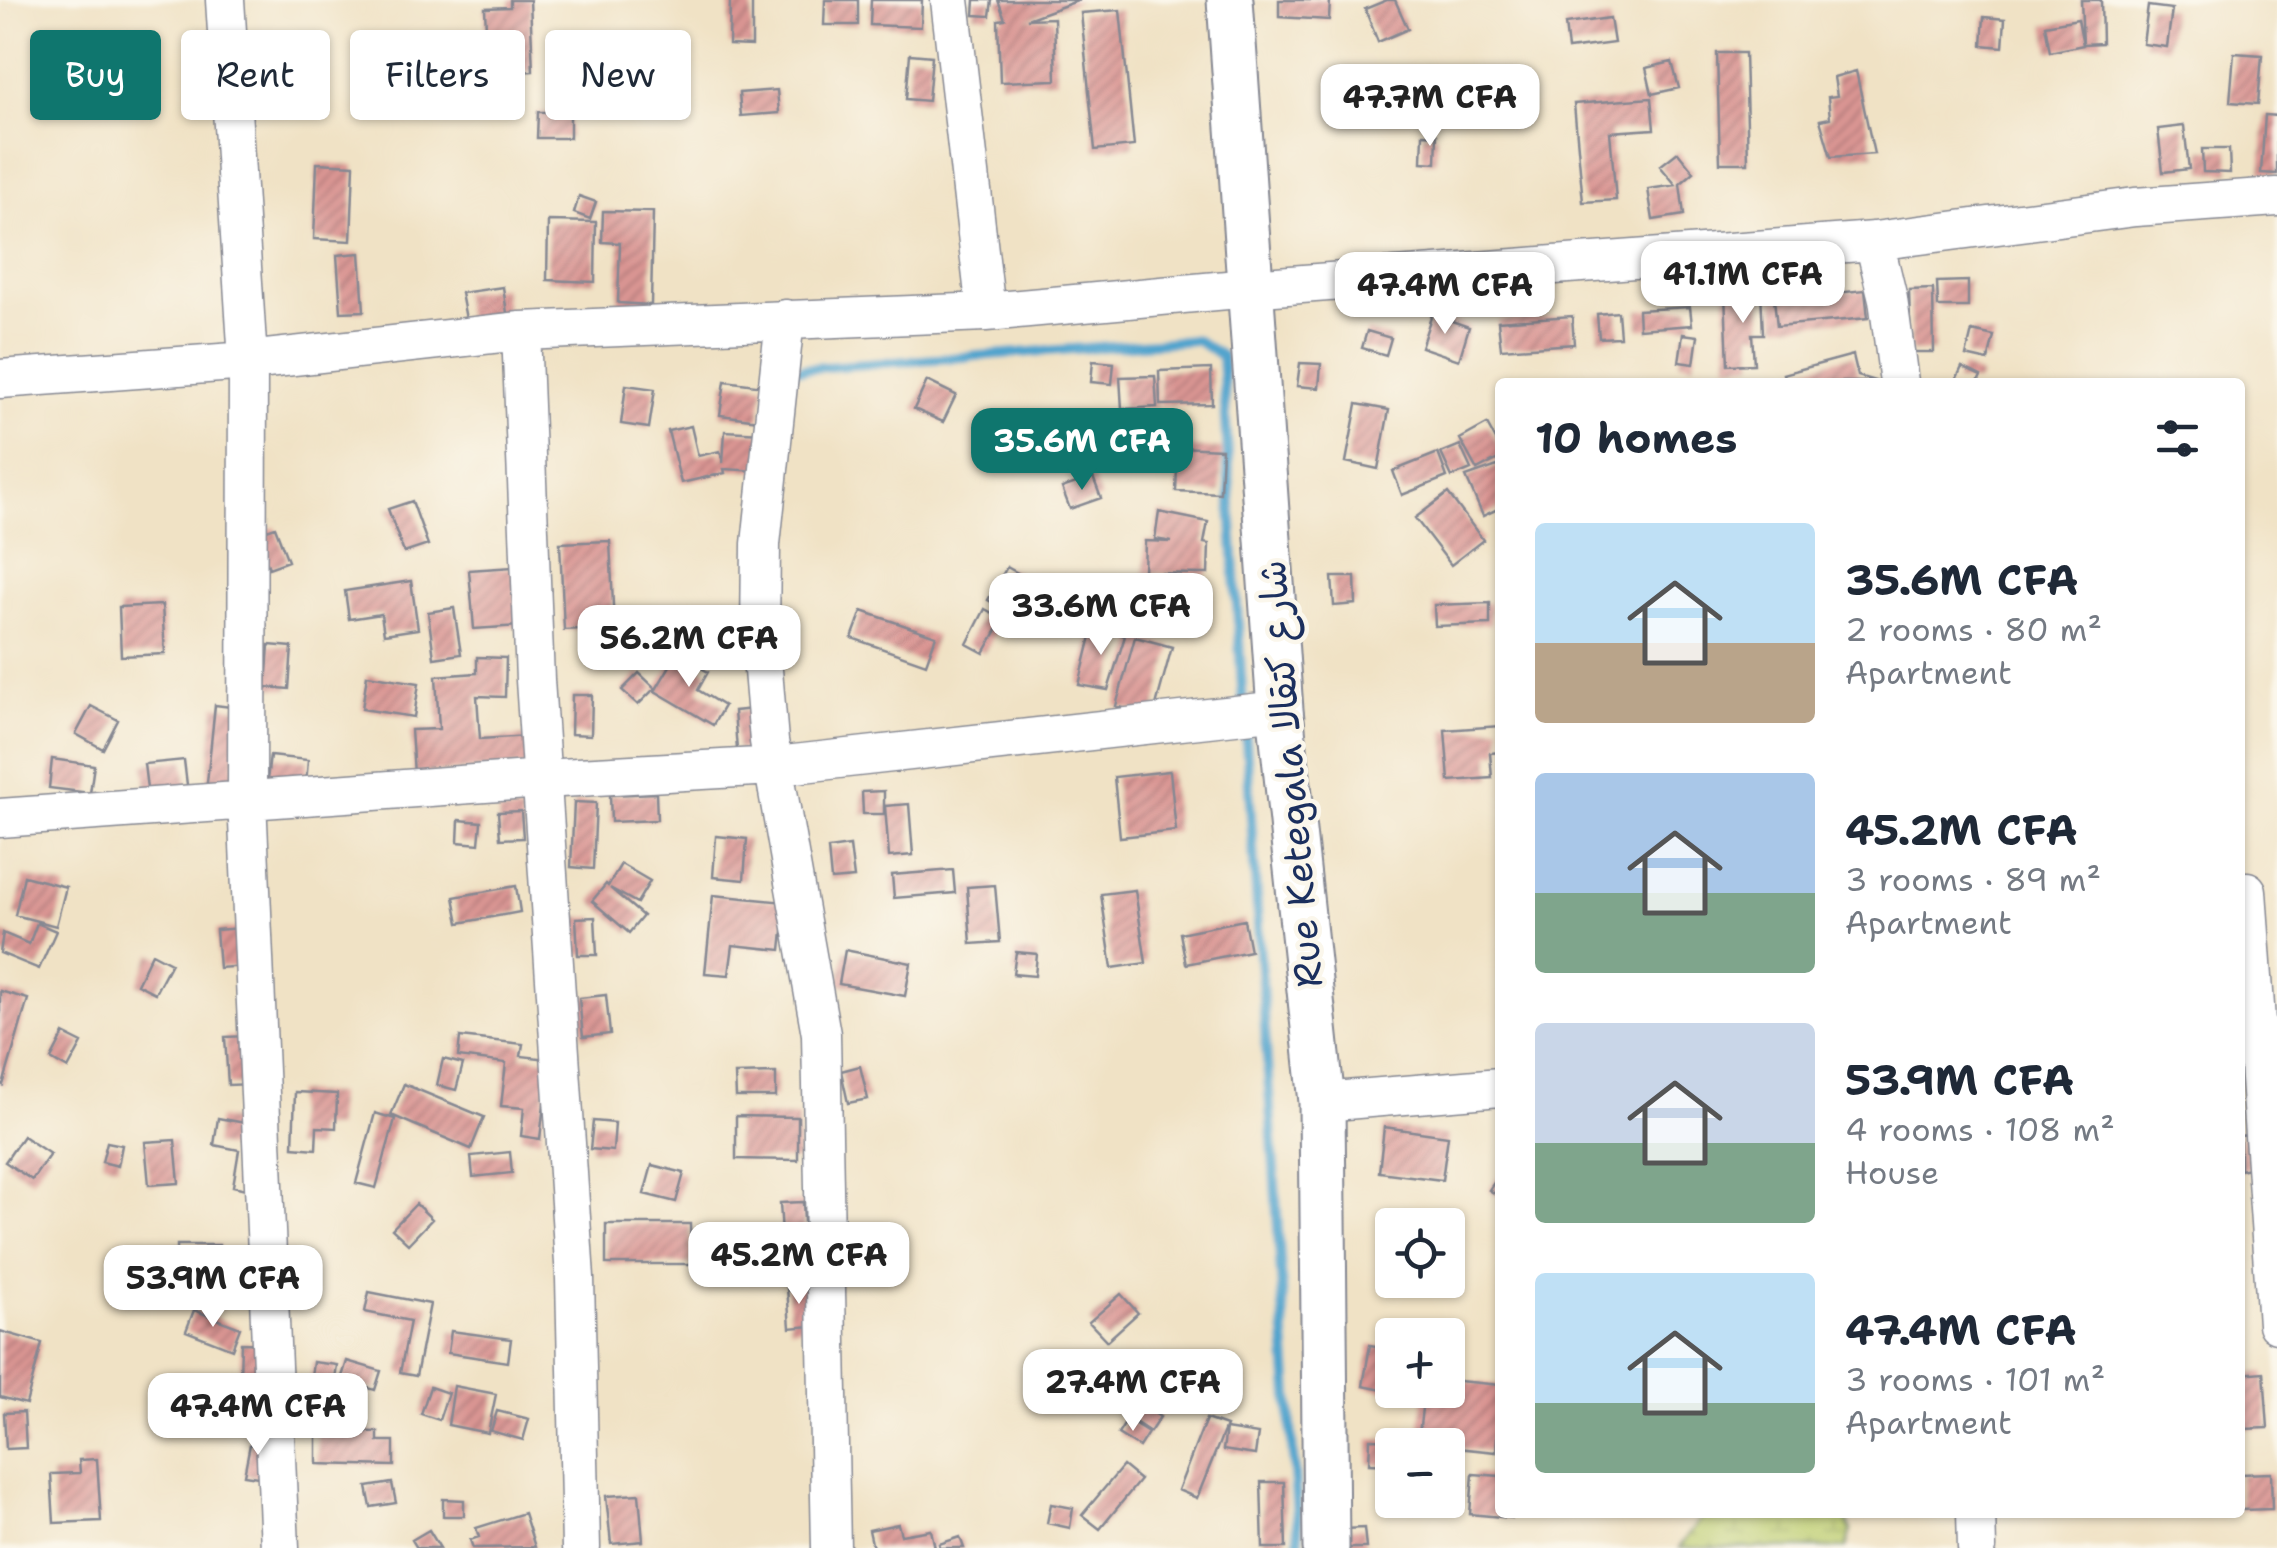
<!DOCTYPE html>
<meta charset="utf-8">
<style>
:root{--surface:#fff;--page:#f2f2f3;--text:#1f2937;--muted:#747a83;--accent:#0f766e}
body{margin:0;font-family:"Shantell Sans","Playpen Sans Arabic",sans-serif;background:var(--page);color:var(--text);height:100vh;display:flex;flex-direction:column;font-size:38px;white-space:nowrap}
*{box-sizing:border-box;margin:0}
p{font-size:32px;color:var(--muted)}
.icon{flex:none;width:55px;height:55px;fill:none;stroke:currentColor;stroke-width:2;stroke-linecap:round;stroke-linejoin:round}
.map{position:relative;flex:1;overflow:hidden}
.sheet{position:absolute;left:1495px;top:378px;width:750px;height:1140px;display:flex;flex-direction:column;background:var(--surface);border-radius:10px;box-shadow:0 2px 8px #0004}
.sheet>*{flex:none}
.hud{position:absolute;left:30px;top:30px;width:950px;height:90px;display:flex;gap:20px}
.tools{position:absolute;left:1375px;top:1208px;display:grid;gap:20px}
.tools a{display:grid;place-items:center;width:90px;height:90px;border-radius:10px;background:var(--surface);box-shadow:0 2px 8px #0004;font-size:50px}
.price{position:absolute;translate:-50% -85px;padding:0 22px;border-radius:20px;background:#fff;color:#222;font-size:32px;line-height:65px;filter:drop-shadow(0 2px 5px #0008)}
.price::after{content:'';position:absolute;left:50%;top:60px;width:30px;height:22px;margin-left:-15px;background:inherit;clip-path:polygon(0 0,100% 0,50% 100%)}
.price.current{background:var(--accent);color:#fff}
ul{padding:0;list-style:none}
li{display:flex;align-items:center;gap:30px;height:250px;padding:0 40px}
li span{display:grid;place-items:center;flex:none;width:280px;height:200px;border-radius:10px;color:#555}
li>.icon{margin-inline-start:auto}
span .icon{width:120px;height:120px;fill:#fffc;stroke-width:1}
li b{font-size:42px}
h2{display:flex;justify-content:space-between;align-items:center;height:120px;padding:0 40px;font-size:42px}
.tag{padding:0 35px;border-radius:10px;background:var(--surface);box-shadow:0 2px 8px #0004;font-size:35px;line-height:90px}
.tag.current{background:var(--accent);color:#fff}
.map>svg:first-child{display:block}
.wetland{fill:url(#wetland-marsh);stroke:#6c7e67;stroke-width:2.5}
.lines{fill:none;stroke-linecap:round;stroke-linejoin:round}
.stream{stroke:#53a4cd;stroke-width:10}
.building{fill:url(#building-hatch)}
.minor-casing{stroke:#868892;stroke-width:41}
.tertiary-casing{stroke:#868892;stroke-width:49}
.minor{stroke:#fff;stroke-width:38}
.tertiary{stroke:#fff;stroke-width:45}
.labels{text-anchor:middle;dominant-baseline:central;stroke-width:9;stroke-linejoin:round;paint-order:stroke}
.street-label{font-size:38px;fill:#1b2f5e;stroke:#fbf7ec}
</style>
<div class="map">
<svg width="2277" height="1548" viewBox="0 0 2277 1548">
<defs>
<pattern id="wetland-marsh" width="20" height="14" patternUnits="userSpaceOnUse" patternTransform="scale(2.5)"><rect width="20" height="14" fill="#bdcd70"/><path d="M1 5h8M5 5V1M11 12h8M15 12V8" fill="none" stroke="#a2b063"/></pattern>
<pattern id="building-hatch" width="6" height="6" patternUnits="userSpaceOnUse" patternTransform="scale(2.5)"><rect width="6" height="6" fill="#da9593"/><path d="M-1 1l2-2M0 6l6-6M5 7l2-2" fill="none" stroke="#b07a7b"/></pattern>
</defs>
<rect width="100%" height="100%" fill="#fbf7ec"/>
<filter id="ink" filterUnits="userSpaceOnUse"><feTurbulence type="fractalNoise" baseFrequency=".01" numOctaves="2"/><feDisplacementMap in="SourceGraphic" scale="20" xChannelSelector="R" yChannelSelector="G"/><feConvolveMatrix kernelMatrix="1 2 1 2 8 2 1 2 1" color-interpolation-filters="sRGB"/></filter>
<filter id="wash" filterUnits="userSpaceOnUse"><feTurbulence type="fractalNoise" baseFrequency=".0048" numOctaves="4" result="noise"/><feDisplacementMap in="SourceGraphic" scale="40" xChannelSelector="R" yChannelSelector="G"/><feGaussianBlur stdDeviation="2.25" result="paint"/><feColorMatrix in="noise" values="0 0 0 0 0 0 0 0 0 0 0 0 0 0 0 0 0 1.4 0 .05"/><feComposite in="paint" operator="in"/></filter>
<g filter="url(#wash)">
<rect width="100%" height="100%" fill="#f0e2c5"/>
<path class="wetland" d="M1705 1513H1843L1851 1530 1846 1548H1679Z"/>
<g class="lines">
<path class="stream" d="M799 369 1196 340 1222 356 1243 705
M1245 725 1299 1548"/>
</g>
<g id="blocks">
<path class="building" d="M510 0H530L533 71 488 73 485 8 510 7Z
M730 0H752V46L729 45Z
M825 0H858V25H824Z
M871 0H922L921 27 870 25Z
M975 0H992L990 16 974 15Z
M998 0H1080L1027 19 1054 18 1056 80 1000 82 998 20 1005 19Z
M1279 0H1330L1329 20 1279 17Z
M1387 0H1395L1408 29 1378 42 1365 9Z
M2081 0H2101L2102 43 2083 44Z
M2148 6 2172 9 2167 47 2143 44Z
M1120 10 1134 146 1095 150 1081 13Z
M1984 17 2005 19 2003 47 1982 45Z
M1610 18 1614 43 1568 49 1565 24Z
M2078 19 2083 45 2050 52 2045 25Z
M1717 53H1745L1748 163H1720Z
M2234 53 2262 55 2258 104 2230 102Z
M910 54 932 56 928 101 906 99Z
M1672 62 1679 88 1652 94 1646 68Z
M1856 71 1874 154 1831 157 1820 120 1830 118 1828 97 1837 96 1834 77Z
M777 90 779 113 741 116 739 93Z
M1651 98 1654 129 1610 132 1616 200 1583 202 1574 104Z
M538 112H570V138H537Z
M2265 115 2277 116V174L2261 173Z
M2184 126 2189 169 2163 172 2158 129Z
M1423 134 1437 135 1436 163 1422 162Z
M2202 149H2229L2230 173 2203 172Z
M1678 152 1694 172 1680 184 1684 215 1653 220 1648 189 1676 185 1660 166Z
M317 163 354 165 351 241 314 239Z
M579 196 596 202 590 219 574 213Z
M603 211 653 212 651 305 618 303 620 243 602 242Z
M548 221 596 222 595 282 547 280Z
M360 253 364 311 341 312 337 255Z
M1968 281V307H1938L1937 282Z
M503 287 507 313 466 319 461 293Z
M1933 289 1934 352H1911L1909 290Z
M1865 290 1868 318 1777 326 1774 299Z
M1761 292 1763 334H1752L1754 364 1728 365 1725 294Z
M1690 307 1692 325 1639 329 1638 310Z
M1618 312 1620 337 1599 338 1597 314Z
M1432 314 1469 327 1459 360 1421 347Z
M1572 316 1574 344 1501 349 1498 321Z
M1367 331 1391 338 1386 355 1362 348Z
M1972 331 1994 336 1988 361 1966 356Z
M1683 334 1698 336 1694 364 1679 362Z
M1853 355 1858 376 1878 382H1785L1783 374Z
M1093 361 1114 363 1112 384 1091 382Z
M1300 363 1321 364 1319 388 1297 386Z
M1962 367 1981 376 1978 382H1955Z
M1211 369 1212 404 1160 405 1159 371Z
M1155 376 1157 407 1122 409 1120 377Z
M725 381 764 386 759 420 720 415Z
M927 381 956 395 943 422 914 409Z
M626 385 655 389 649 428 621 424Z
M1357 404 1389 410 1378 469 1346 462Z
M1487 424 1500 448V458L1477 470 1460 439Z
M691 426 698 456 720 451 723 463 725 431 762 433 760 471 724 469 725 473 681 483 668 431Z
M1460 445 1471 469 1452 477 1441 453Z
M1178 447 1222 449 1220 493 1176 491Z
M1438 453 1447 477 1402 495 1393 471Z
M1148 454 1151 471 1120 474 1118 458Z
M1500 465V508L1483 516 1466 477Z
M1093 477 1101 498 1070 509 1062 488Z
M1448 493 1483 540 1451 565 1415 518Z
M412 501 428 545 404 553 388 509Z
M1159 512 1208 522 1204 543 1209 544 1208 574 1144 573 1145 541 1172 542 1155 539Z
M275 527 288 561 269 568 256 534Z
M610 541 614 627 564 630 560 543Z
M513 567 519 626 474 629 469 570Z
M1007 567 1023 576 1004 609 988 600Z
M1332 577H1355L1356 604 1334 606Z
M411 581 418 629 384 634 381 614 349 619 345 591Z
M1107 587 1161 599 1156 624 1102 612Z
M1490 603V624L1435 626 1434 605Z
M162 605 165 654 121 656 119 607Z
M454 608 461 654 434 658 428 612Z
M985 609 1003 619 984 653 967 644Z
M862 611 936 636 926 664 852 638Z
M1094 624 1125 636 1108 690 1079 685Z
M1135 637 1172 647 1153 716 1116 706Z
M269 645 292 647 289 689 266 687Z
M677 654 708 672 698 690 724 706 713 725 655 691Z
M477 657 506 658 505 697 477 696 480 739 528 736 530 766 414 774 411 730 439 729 436 676 477 673Z
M639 673 655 688 638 705 622 690Z
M367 675 419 683 414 717 362 709Z
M572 695H592L591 735 571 734Z
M215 705 239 708 231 795 206 792Z
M91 706 118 720 103 749 76 734Z
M775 707 779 746 737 750 734 711Z
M1500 726V752L1490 753 1492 778 1449 781 1445 730Z
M270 756 308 760 306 784 267 780Z
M52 759 94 765 90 793 49 788Z
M184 760 188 793 148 797 144 764Z
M1170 771 1176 831 1120 837 1114 777Z
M884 791V814H863L862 792Z
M656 793 657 820 611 822 610 795Z
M574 802 596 803 593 869 571 867Z
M909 804 913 855 889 857 885 806Z
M521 811 523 838 500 839 498 812Z
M459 820 481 822 479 844 458 842Z
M716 836 747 839 744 880 713 877Z
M850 846 854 878 831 880 828 849Z
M621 864 650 881 637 903 610 888 643 916 629 933 592 901 606 884 608 886Z
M953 870 955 893 894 898 892 875Z
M24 876 66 887 56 926 15 915Z
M995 885 1000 942 971 944 967 887Z
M516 886 520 912 459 923 454 897Z
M1135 890 1146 963 1112 968 1101 894Z
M713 895 786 902 781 950 733 945 729 975 705 973Z
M595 917 597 955H578L576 918Z
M1244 920 1250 951 1186 964 1180 933Z
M37 923 56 931 39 969 0 953 3 933 29 944Z
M242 928 245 966 219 968 216 930Z
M845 950 911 963 905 996 839 984Z
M1016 952 1037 954 1035 976 1013 974Z
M152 953 171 963 155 993 137 984Z
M0 991 28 999 3 1085 0 1083Z
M606 995 610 1034 583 1037 579 998Z
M64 1034 82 1043 68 1069 51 1059Z
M249 1036 252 1084 228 1085 225 1037Z
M460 1037 523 1044 521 1056 549 1059 540 1139 521 1136 524 1108 501 1106 506 1063 458 1057Z
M443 1059 463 1064 456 1090 437 1085Z
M860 1066 868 1099 848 1103 841 1071Z
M776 1073V1097H736L735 1074Z
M404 1084 484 1117 471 1149 391 1115Z
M295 1092 337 1094 336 1128 317 1127 316 1149 293 1147Z
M375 1113 395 1119 376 1188 356 1183Z
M736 1116 798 1117V1160L736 1159Z
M218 1118 261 1126 250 1190 233 1186 239 1150 214 1145Z
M593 1121 615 1123 613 1151 590 1149Z
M1384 1127 1448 1136 1442 1180 1379 1172Z
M2245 1135 2249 1168 2240 1170V1136Z
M23 1136 50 1154 32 1180 5 1162Z
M175 1140 179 1183 149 1185 145 1142Z
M107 1142 122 1145 118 1166 102 1162Z
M510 1152 512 1173 473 1177 471 1156Z
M652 1165 684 1173 676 1202 644 1194Z
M1500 1174V1197L1489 1190Z
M803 1202 806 1263 784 1264 780 1203Z
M416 1204 432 1219 408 1244 392 1229Z
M606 1224H690L691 1264H606Z
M177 1245H219L220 1272H177Z
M125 1261 154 1275 143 1298 114 1285Z
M808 1287 811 1326 790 1328 787 1288Z
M369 1292 430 1304 416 1376 400 1373 410 1321 365 1312Z
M1121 1294 1138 1313 1107 1341 1089 1322Z
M194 1310 240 1328 232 1349 186 1331Z
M0 1331 42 1343 26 1404 0 1397Z
M451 1331 511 1339 508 1362 448 1353Z
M241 1343 267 1344 266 1417 239 1416Z
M1370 1345 1392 1349V1392L1363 1386Z
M347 1361 381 1371 375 1390 341 1380Z
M313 1362 337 1365 328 1431 378 1432V1441H394V1466L317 1464V1431L304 1429Z
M2264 1372 2268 1428 2243 1429 2240 1374Z
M1448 1380 1500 1385 1496 1452 1418 1444 1424 1390H1448Z
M454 1386 496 1394 488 1433 448 1425Z
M430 1387 448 1393 439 1420 421 1414Z
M1142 1405 1160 1417 1150 1432 1132 1420Z
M497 1411 529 1419 523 1440 491 1431Z
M24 1412 26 1448 6 1449 4 1413Z
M1206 1419 1226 1426 1197 1498 1178 1490Z
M1127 1420 1148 1433 1139 1447 1118 1434Z
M1226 1429 1258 1434 1255 1455 1223 1450Z
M251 1439 272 1442 265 1478 244 1475Z
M1370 1439 1394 1440 1392 1465 1369 1464Z
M97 1459 101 1521 54 1523 51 1474 80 1473 79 1460Z
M1123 1466 1140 1480 1100 1529 1082 1515Z
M2271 1473 2272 1509 2240 1510V1474Z
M1473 1474 1500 1476V1512H1512L1511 1518 1470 1514Z
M1261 1482H1284L1286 1548H1263Z
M392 1483 396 1503 371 1507 367 1487Z
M639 1494 643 1541 611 1544 606 1496Z
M443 1499 464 1500V1516H443Z
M1051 1504 1073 1508 1070 1528 1047 1523Z
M524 1513 535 1547 473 1548 470 1540 479 1537 476 1528Z
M898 1524 901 1535 931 1530 935 1548H873L869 1530Z
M1364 1528 1366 1548H1345L1343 1529Z
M429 1530 440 1548H417L412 1540Z
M960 1537 964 1548H940L939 1544Z"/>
</g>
</g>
<g filter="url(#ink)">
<use href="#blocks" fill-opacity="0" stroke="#868892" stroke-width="2.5"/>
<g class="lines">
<defs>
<path id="minor" d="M225 0 248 361 247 799 280 1548
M950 0 986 312
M1874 241 1888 299 1899 382
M785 319 761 544 760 635 769 741 821 1034 831 1548
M521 331 535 680 575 1278 581 1548
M0 379 248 361 521 331 986 312 1249 288 1874 241 2135 207 2277 197
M0 818 542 779 776 766 1280 710
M2247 891 2277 1324
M1322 1102 1500 1087
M1976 1512 1977 1548"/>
<path id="tertiary" d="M1230 0 1280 710 1322 1102 1326 1548"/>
</defs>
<use href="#minor" class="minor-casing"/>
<use href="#tertiary" class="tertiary-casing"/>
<use href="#minor" class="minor"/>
<use href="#tertiary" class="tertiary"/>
</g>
</g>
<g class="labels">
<g class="street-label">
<text transform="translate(1290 774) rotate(-95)">Rue Ketegala شارع كتقالا</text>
</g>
</g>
</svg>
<div class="tools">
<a><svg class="icon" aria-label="locate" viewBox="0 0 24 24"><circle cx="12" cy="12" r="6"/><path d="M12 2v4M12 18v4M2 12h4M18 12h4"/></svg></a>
<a>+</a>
<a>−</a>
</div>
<b class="price" style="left:1430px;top:149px">47.7M CFA</b>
<b class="price" style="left:1743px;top:326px">41.1M CFA</b>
<b class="price" style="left:1445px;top:337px">47.4M CFA</b>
<b class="price current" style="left:1082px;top:493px">35.6M CFA</b>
<b class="price" style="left:1101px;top:658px">33.6M CFA</b>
<b class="price" style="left:689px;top:690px">56.2M CFA</b>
<b class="price" style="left:799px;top:1307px">45.2M CFA</b>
<b class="price" style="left:213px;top:1330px">53.9M CFA</b>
<b class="price" style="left:1133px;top:1434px">27.4M CFA</b>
<b class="price" style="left:258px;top:1458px">47.4M CFA</b>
<div class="hud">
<a class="tag current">Buy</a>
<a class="tag">Rent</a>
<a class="tag">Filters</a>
<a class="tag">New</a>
</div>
<section class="sheet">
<h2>10 homes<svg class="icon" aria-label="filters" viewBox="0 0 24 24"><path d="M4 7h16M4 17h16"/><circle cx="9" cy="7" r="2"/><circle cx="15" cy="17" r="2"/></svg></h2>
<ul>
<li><span style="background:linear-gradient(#bfe0f5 60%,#b9a48a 0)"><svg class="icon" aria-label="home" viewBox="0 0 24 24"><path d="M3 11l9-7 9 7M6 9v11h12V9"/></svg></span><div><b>35.6M CFA</b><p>2 rooms · 80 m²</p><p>Apartment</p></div></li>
<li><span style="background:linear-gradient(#a9c7e8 60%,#7fa58c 0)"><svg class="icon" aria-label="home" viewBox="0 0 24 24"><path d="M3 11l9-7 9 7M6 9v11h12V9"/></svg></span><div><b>45.2M CFA</b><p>3 rooms · 89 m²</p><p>Apartment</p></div></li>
<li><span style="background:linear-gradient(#c9d6e8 60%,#7fa58c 0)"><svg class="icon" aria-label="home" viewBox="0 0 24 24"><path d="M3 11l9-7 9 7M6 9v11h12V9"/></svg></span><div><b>53.9M CFA</b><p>4 rooms · 108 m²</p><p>House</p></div></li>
<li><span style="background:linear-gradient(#bfe0f5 65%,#7fa58c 0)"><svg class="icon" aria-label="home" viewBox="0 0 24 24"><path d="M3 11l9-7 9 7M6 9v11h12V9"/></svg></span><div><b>47.4M CFA</b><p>3 rooms · 101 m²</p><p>Apartment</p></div></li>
</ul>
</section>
</div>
